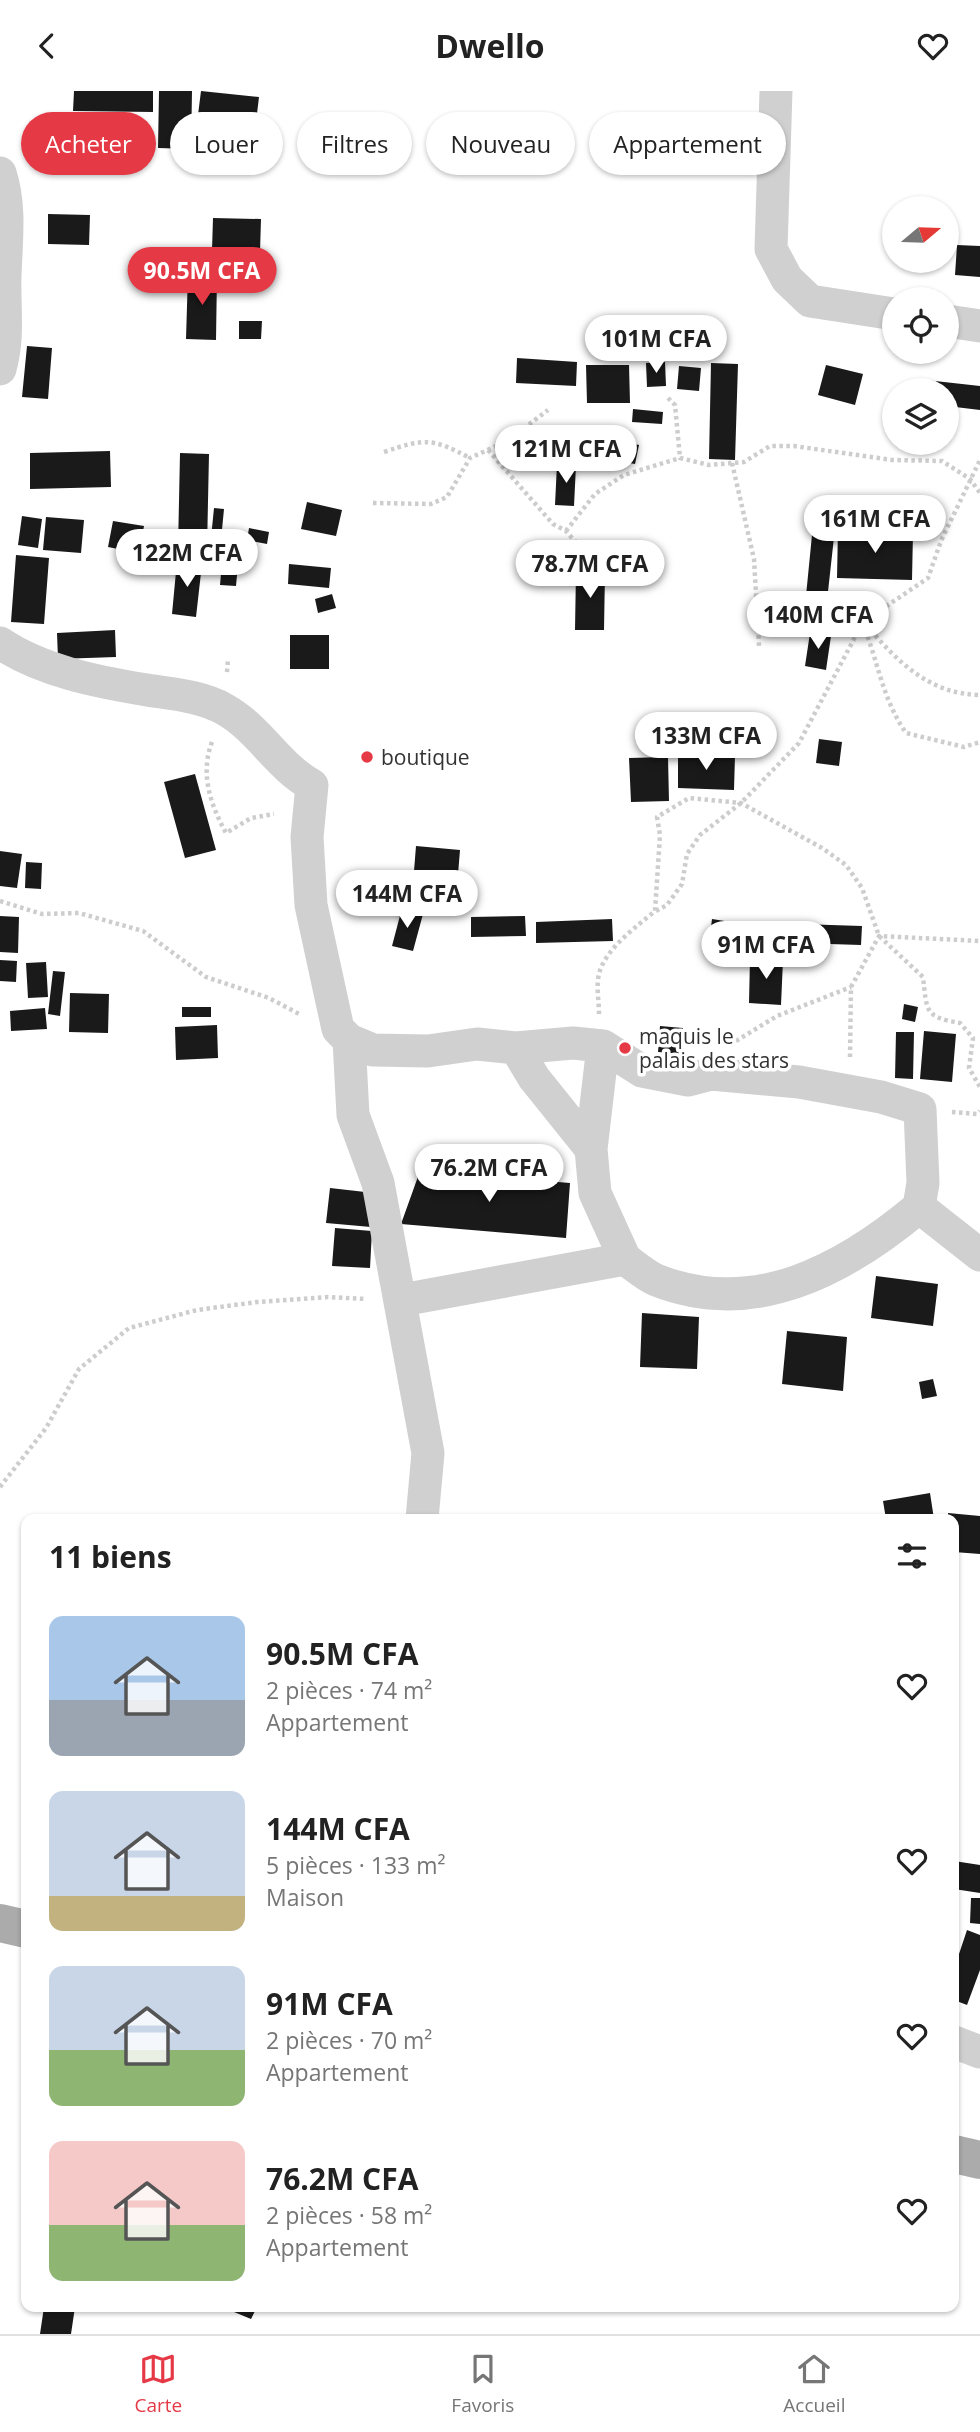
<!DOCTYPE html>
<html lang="fr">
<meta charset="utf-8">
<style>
:root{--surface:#fff;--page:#f6f6f6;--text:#222;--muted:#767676;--line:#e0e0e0;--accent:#e63946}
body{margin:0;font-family:"Open Sans",sans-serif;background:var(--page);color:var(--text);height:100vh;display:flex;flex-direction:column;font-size:26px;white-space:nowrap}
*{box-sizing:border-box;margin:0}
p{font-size:23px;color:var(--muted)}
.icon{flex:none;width:38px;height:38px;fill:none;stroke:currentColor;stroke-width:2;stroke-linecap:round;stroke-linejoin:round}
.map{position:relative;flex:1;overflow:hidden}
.panel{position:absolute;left:21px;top:1423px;width:938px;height:798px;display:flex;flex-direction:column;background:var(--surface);border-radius:14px;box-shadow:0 2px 5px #0004}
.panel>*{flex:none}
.top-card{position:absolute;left:21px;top:21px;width:938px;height:63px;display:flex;gap:14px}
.needle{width:46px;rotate:71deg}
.tools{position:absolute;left:882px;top:105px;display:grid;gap:14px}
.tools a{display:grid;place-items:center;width:77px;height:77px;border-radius:50%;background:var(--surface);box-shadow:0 2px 5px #0004;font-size:35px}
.price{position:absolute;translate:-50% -60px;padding:0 16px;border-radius:24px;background:#fff;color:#222;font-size:23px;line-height:46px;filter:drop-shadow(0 2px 4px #0008)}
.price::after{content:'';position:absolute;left:50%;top:42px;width:21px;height:16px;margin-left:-10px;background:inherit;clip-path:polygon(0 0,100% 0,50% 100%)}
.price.selected{background:var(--accent);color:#fff}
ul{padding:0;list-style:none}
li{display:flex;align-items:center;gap:21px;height:175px;padding:0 28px}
li span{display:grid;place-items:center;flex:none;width:196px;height:140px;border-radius:14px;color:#555}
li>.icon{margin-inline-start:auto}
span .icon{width:84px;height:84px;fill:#fffc;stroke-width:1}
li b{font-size:30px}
h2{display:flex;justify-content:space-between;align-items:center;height:84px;padding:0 28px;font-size:30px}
.chip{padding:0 24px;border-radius:32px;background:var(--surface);box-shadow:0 2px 5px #0004;font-size:24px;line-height:63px}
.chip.selected{background:var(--accent);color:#fff}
header{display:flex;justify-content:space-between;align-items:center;height:91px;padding:0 28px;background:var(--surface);font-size:32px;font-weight:700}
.menu{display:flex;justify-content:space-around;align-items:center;height:98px;border-top:2px solid var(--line);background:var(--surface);font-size:19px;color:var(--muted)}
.menu a{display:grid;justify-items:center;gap:4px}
.menu .selected{color:var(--accent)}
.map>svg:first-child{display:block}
.building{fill:#1a1a1a}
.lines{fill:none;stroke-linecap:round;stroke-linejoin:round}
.path{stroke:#cdcdcd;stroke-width:4.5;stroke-dasharray:3.5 3.5;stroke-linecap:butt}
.street{stroke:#d0d0d0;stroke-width:33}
.primary{stroke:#ababab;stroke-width:38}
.poi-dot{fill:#e63946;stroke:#fff;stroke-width:2.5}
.labels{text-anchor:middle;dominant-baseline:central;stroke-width:7;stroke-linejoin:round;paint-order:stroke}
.poi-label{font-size:21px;fill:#333;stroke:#fff;text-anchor:start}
</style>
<header><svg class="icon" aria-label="back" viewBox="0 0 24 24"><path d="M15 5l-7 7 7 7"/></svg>Dwello<svg class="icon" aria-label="heart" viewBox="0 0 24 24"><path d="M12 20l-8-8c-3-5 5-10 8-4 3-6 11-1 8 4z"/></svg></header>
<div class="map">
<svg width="980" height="2243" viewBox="0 0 980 2243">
<rect width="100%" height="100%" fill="#fff"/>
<path class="building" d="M74 0H153V21L73 20Z
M159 0H192L191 58 158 57Z
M201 0 259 6 256 31 198 24Z
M48 123 90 124 89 154 48 153Z
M213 127 261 128 260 161 212 159Z
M957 154 980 155V186L955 184Z
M188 182 217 183 216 249 186 248Z
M239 230H262L261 248H239Z
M27 255 52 257 48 308 22 306Z
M517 267 577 271 576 295 516 292Z
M665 271 666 295 647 296 646 272Z
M711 272 738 273 735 369 709 368Z
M586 274H629L630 312H587Z
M826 274 863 283 855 314 818 304Z
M679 275 701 277 699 300 677 298Z
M926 289 980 295V319L947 315V299H925Z
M633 318 663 321 662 333 632 331Z
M623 350 639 354 635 373 619 370Z
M110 360 111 396 30 398V362Z
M180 362 209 363 207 458H178Z
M557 373 576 374 574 415 555 414Z
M307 411 342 419 336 445 301 438Z
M214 417 224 418 221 449 211 447Z
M22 425 42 428 38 457 18 454Z
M46 426 84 429 81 462 43 459Z
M113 430 144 435 139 462 108 456Z
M813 434 835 437 824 537 803 535Z
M249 437 269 441 267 453 247 449Z
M838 438 913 441 912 489 837 487Z
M223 460 239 462 236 495 220 494Z
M16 464 49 467 44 533 11 531Z
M177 470 202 473 196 526 172 523Z
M289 473 331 477 329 497 288 493Z
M576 479 605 480 604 539H575Z
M332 503 336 517 318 522 315 508Z
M115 539 116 566 58 568 57 542Z
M810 542 831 545 826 579 805 575Z
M290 544H329V578H290Z
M819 648 842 651 839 675 816 672Z
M678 664 735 665 734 699 678 697Z
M668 666 669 710 631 711 629 667Z
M195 683 216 759 185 767 164 691Z
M416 755 460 759 456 808 412 805Z
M0 760 22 763 17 797 0 795Z
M26 771 42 772 41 798 25 797Z
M402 817 423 823 413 860 392 855Z
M0 825 19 826 18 862 0 861Z
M525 825 526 845 471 846V826Z
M612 828 613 850 536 852V831Z
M712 828 731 831 728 847 710 844Z
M799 833 862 835 861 854 798 852Z
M750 867 783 869 781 914 749 912Z
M0 869 17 870 16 891 0 890Z
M46 871 48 906 28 907 26 872Z
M53 880 65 881 60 925 48 923Z
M70 902 109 903 108 942 69 941Z
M904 913 918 916 915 931 902 928Z
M182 916H211V926H182Z
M45 917 47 938 11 940 10 920Z
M217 934 218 967 176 969 175 936Z
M660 935 683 937 681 963 658 961Z
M924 940 956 943 952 991 920 988Z
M896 941H914L913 988 895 987Z
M420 1080 570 1092 566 1147 401 1133Z
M330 1097 374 1102 371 1136 326 1132Z
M335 1137 372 1140 370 1177 332 1175Z
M876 1185 938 1193 933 1235 871 1227Z
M642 1222 699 1226 697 1278 640 1276Z
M787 1240 847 1246 843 1300 782 1293Z
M933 1288 937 1305 922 1308 919 1291Z
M930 1402 934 1428H886L883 1410Z
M948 1422 980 1425V1463L954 1461V1428H948Z
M954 1770 980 1774V1802L954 1798Z
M971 1807H980V1833L970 1832Z
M967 1839 980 1844V1879L967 1914 954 1909V1878Z
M44 2216H75L71 2243H40Z
M222 2216H257L251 2228Z"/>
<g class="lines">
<path class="path" d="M668 307 675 314 680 367 709 374 732 372 744 371 770 355H794L892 369 942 370 970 388 980 402
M488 359 553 433 566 440 594 472
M384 361C425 347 432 347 470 367
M732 372 754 468 759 555
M373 412 431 413 447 406 470 367 507 350 548 319
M566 440 595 403 624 384 680 367
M853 514C878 557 877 600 906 642L964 656 980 651
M866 534C898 571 929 603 980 604
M227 581 228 568
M212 651C200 682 210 713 226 742L251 727 274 723
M0 810 42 823 79 822 143 840 206 886 269 907 301 924
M656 820 667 814 682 793 687 763 700 744 741 712 799 652 863 531 928 487 941 450 980 369
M599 923C599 910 596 895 599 883 605 858 636 836 655 820L660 744 657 726 689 707 741 712 822 757 846 774 862 797 879 845 923 886C927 920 924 926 960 932L973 947 969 977 980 996
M736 950 777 925 851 896
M850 966 851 896 879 845 980 850
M952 1021 977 1023 980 1020
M0 1396 46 1337 79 1278 129 1237 197 1219 257 1211 328 1206 366 1208"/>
<path class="street" d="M776 0 771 158 787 188 810 210 894 223
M0 82C11 115 6 151 5 185 4 219 9 245 0 278
M947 230 980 235
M0 552C41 580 98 591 147 599 172 603 201 605 224 618 259 637 278 676 312 694L307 746 311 814 338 938 349 949 373 959 428 960 477 953 516 957 573 952 603 955 642 980 688 989 711 983 799 991 881 1006 920 1018 923 1092 919 1116C844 1179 754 1228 656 1189 645 1184 635 1175 625 1168
M349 949 353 1024 378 1092 428 1362 422 1428
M516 957 534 987 591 1058
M919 1116 980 1164
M402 1209 625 1168 595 1102 591 1058 603 955
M954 1951 980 1961"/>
<path class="primary" d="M0 1832 26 1838
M954 2063 980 2069"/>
</g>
<g class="poi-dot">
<circle cx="367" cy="666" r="7"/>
<circle cx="625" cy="957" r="7"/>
</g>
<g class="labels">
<g class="poi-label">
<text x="381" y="666">boutique</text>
<text x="639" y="945">maquis le<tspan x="639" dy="24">palais des stars</tspan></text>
</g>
</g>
</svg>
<div class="tools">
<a><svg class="needle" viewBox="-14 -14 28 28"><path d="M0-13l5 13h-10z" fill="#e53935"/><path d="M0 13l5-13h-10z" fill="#767676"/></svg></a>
<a><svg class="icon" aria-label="locate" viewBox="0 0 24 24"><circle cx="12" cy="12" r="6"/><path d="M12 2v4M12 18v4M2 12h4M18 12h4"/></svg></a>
<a><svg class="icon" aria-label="layers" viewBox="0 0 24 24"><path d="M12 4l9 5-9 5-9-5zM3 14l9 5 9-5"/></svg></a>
</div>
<b class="price selected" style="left:202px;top:216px">90.5M CFA</b>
<b class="price" style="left:656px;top:284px">101M CFA</b>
<b class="price" style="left:566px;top:394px">121M CFA</b>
<b class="price" style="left:875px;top:464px">161M CFA</b>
<b class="price" style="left:187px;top:498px">122M CFA</b>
<b class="price" style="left:590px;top:509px">78.7M CFA</b>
<b class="price" style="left:818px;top:560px">140M CFA</b>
<b class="price" style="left:706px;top:681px">133M CFA</b>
<b class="price" style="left:407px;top:839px">144M CFA</b>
<b class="price" style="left:766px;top:890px">91M CFA</b>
<b class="price" style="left:489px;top:1113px">76.2M CFA</b>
<div class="top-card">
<a class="chip selected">Acheter</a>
<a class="chip">Louer</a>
<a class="chip">Filtres</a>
<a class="chip">Nouveau</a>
<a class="chip">Appartement</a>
</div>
<section class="panel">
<h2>11 biens<svg class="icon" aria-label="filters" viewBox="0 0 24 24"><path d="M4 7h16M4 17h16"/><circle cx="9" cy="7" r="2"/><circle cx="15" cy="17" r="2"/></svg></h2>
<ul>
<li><span style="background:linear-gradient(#a9c7e8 60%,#9aa5b1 0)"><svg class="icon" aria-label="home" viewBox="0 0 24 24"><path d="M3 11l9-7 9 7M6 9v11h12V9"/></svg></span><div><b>90.5M CFA</b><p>2 pièces · 74 m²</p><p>Appartement</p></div><svg class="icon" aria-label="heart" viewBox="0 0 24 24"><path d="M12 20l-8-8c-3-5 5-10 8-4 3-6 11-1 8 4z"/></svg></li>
<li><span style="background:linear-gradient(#c9d6e8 75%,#c2b280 0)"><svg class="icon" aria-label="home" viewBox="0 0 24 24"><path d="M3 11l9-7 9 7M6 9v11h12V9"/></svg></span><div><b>144M CFA</b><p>5 pièces · 133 m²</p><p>Maison</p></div><svg class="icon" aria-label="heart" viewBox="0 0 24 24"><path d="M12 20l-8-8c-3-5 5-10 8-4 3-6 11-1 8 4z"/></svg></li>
<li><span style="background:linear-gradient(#c9d6e8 60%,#8fb573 0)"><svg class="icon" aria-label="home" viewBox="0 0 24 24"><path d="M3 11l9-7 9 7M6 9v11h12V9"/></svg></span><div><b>91M CFA</b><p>2 pièces · 70 m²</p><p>Appartement</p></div><svg class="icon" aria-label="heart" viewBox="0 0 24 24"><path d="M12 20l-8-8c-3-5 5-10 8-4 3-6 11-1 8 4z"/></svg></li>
<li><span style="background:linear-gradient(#f6c9c9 60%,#8fb573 0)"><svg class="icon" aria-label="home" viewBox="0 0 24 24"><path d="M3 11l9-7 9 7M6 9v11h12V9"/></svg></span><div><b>76.2M CFA</b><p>2 pièces · 58 m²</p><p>Appartement</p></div><svg class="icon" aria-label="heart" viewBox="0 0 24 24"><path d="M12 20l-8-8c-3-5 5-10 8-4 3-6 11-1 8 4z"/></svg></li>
</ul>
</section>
</div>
<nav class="menu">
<a class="selected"><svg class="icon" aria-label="map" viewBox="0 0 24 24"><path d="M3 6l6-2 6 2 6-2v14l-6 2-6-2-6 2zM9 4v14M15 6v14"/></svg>Carte</a>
<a><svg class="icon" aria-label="saved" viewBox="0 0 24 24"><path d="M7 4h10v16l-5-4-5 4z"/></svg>Favoris</a>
<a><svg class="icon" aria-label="home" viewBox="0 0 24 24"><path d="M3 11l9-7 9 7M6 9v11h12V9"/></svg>Accueil</a>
</nav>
